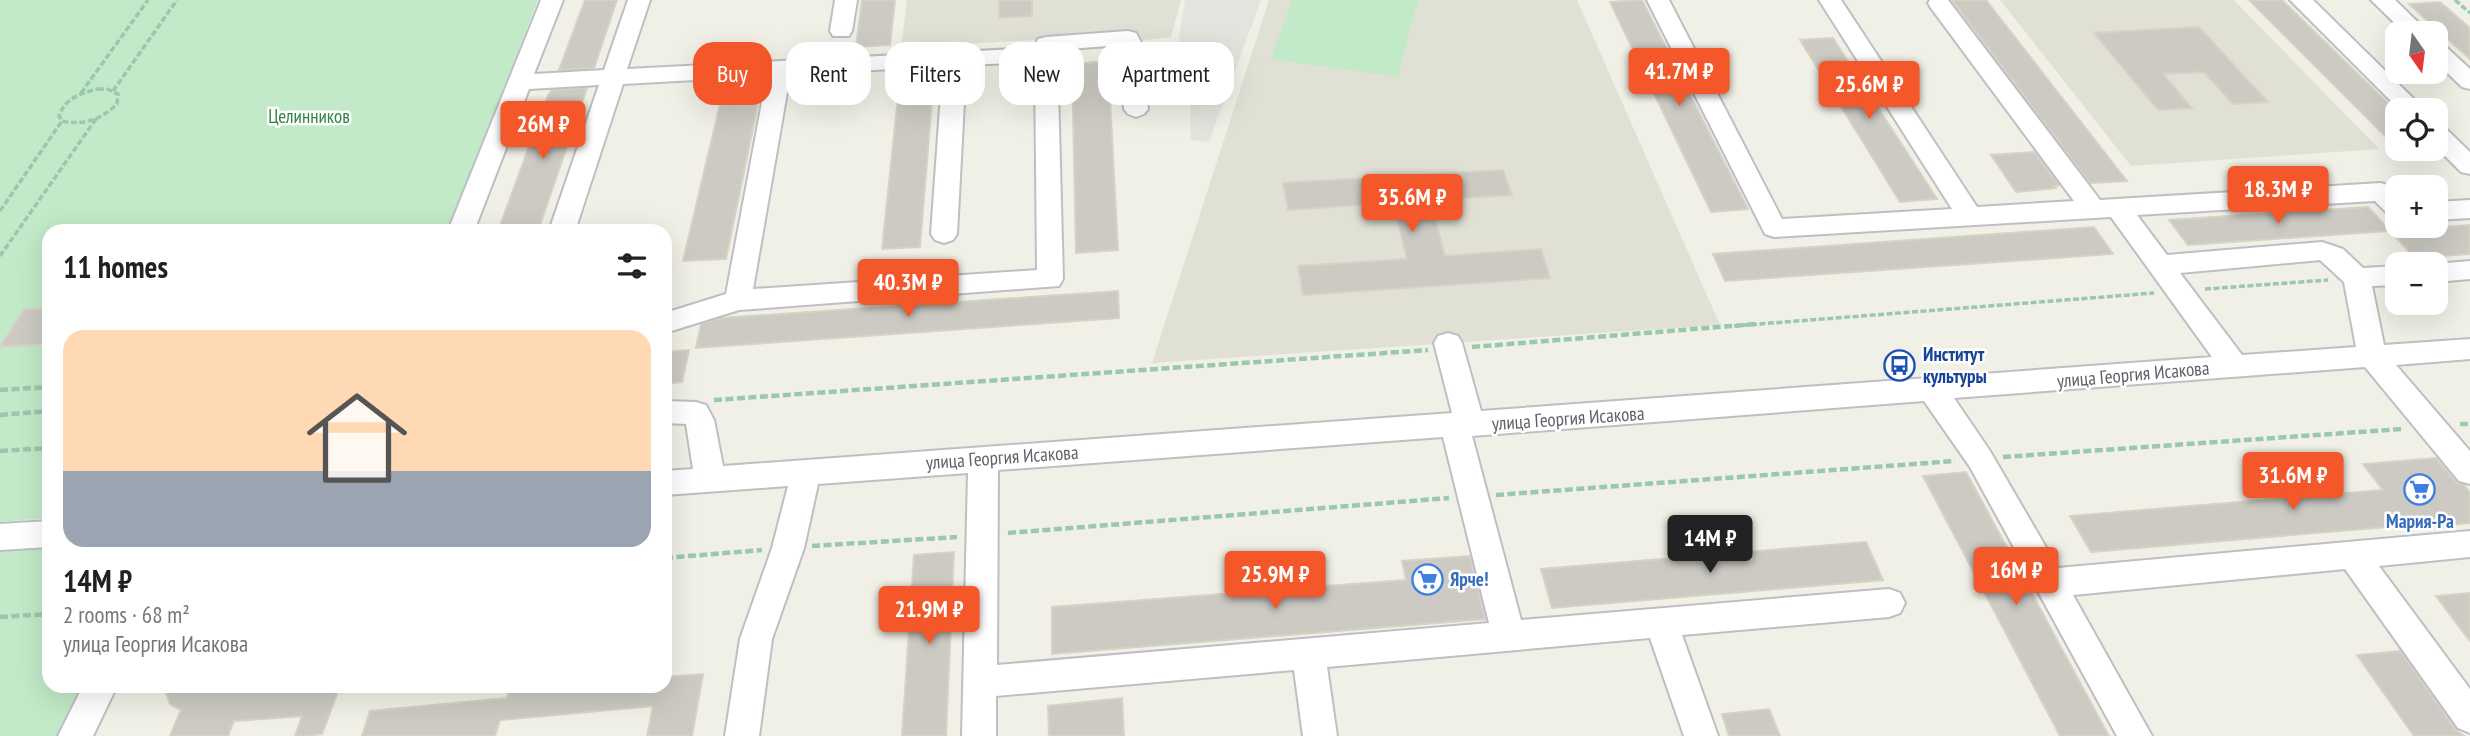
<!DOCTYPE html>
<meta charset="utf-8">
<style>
:root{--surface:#fff;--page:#f6f6f6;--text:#202124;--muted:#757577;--line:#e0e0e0;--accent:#f45729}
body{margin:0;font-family:"PT Sans Narrow",sans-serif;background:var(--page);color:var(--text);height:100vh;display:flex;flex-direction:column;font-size:26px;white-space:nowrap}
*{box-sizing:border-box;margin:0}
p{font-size:23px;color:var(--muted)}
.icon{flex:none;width:38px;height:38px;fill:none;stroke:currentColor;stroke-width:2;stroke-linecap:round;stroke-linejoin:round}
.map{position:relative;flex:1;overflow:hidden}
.sheet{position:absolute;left:42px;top:224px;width:630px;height:469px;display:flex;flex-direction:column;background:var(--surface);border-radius:21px;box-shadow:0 7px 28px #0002}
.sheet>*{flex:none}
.banner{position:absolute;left:693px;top:42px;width:665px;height:63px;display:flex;gap:14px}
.needle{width:46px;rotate:166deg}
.fabs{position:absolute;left:2385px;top:21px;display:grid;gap:14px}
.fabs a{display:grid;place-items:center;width:63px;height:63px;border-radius:14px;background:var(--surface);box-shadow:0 7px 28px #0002;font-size:35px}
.price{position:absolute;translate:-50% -60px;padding:0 16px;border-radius:7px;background:var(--accent);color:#fff;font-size:23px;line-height:46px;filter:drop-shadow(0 2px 4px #0008)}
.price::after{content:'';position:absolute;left:50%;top:42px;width:21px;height:16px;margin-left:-10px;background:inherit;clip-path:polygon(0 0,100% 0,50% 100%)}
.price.active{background:#222;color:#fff}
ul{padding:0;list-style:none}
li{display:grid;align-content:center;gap:14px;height:371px;padding:0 21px}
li+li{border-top:2px solid var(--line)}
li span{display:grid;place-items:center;height:217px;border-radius:21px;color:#555}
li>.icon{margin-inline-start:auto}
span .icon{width:126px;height:126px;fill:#fffc;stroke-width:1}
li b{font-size:30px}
h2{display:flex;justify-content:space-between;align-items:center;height:84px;padding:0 21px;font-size:30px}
.chip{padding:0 24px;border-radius:21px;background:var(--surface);box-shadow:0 7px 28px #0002;font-size:24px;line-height:63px}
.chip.active{background:var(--accent);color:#fff}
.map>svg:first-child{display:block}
.industrial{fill:#e5e3de}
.education{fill:#e1e0d5}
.green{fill:#c2e9c8}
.building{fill:#cccac3;stroke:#d6d3c4;stroke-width:2}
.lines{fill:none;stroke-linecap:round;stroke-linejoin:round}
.minor-casing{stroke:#bebfc5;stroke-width:4}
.path-far1{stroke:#99c8ae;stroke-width:3.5;stroke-dasharray:6 2.5;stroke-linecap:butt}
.path{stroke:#99c8ae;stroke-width:4.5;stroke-dasharray:8 3.5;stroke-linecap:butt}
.minor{fill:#fff;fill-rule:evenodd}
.labels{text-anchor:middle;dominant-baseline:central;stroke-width:5;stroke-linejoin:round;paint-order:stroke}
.park-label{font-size:19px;fill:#308440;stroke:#fff}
.transit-label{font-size:19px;font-weight:bold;fill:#164399;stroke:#fff;text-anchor:start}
.street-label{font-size:19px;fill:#5e6168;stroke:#fff}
.shop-label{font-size:19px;font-weight:bold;fill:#366cbe;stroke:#fff}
</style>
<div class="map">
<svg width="2470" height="736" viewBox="0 0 2470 736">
<rect width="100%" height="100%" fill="#f1f0e6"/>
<path class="industrial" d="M1185 0H1261L1209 142 1191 140 1188 47 1178 42Z"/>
<path class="education" d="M907 0H1181L1171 37 1136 41 1130 34 901 48Z
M1269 0H1577L1720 325 1152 363Z
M2000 0H2234L2379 149 2131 166Z"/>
<path class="green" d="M0 0H538L448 231H49V518L0 522Z
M1292 0H1418L1398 77 1271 59Z
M49 545V686H89L64 736H0V549Z"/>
<path class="building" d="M585 0H617L594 68 559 70Z
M862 0H895L890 45 856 47Z
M999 0H1032V16L999 18Z
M1642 0 1748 209 1711 212 1610 2Z
M1952 0H1986L2127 181 2090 183Z
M2249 0H2282L2398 113V149Z
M2440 2 2470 28V59L2409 4Z
M2199 27 2268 102 2233 104 2204 72 2163 74 2192 108 2158 110 2094 33Z
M1833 38 1937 199 1900 202 1800 40Z
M1178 47 1181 80 1148 82 1146 49Z
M1108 61 1118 250 1076 253 1072 64Z
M934 76 920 247 882 249 900 78Z
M762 85 726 259 683 261 724 87Z
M587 88 538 231H498L548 95 552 90Z
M2034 152 2059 185 2054 186 2056 188 2016 192 1991 155Z
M1503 170 1512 195 1430 200 1445 256 1541 249 1550 278 1303 295 1298 266 1407 259 1393 203 1288 210 1283 183Z
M2368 207 2390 231 2188 245 2169 220Z
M2470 225V254L2415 258 2390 231Z
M2094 227 2113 254 1725 281 1713 254Z
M1118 291 1119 318 696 348 701 324 721 318Z
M49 308V344L0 347 24 309Z
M689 350 682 382 665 384V352Z
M2436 458 2457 483 2464 485 2470 493V523L2414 528 2411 525 2091 552 2070 516 2383 490 2363 464Z
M1966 472 2109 736H2060L1923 476Z
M1866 542 1883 580 1552 608 1541 569Z
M954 552 946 736H902L914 555Z
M1470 556 1485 619 1052 654V607L1406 580 1402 561Z
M2470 593V641L2436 596Z
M2400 651 2456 730 2464 736H2414L2357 655Z
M703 674 692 736H647L653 706 500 720 495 736H362L370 711 507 698 510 686H665V677Z
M164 686H340L322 734 301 736H295L302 716 234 721 228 736H170L181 710 170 704Z
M1122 698 1124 736H1049L1048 706Z
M1769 709 1780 736H1729L1722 714Z"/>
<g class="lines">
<defs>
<path id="minor" d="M541 0H563L534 74 604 70 628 0H650L627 69 1035 48 1038 39 1046 37 1128 31 1136 33 1143 46 1148 109 1144 114 1136 117 1128 114 1124 109 1120 45 1057 50 1063 279 1059 286 739 310 665 333V313L726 294 767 76 623 84 575 231H549L599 85 529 89 474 231H448ZM1035 62 1037 270 753 289 790 75 943 66 931 234 935 240 944 243 953 240 957 234 966 65Z
M835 0H857L852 31 849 36H833L830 31Z
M1647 0H1669L1782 219 1952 209 1819 0H1841L1977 207 2074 201 1931 8 1928 3 1930 0H1948L2100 200 2381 183 2390 186 2398 194V218L2389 215 2375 201 2137 215 2167 255 2322 242 2343 249 2363 268 2398 266V285L2372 286 2384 345 2470 339V359L2396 365 2470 451V484L2459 481 2365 367 1954 398 1990 451 2058 568 2470 531V557L2379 566 2470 689V733L2458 728 2345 569 2073 595 2152 736H2117L1970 467 1924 401 1472 436 1521 620 1889 589 1900 593 1905 603 1900 613 1889 617 1682 635 1718 736H1684L1650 638 1327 667 1337 736H1303L1294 670 996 696V736H962L968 473 818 484 804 548 772 639 759 736H725L740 639 772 548 788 486 665 495V471L693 469 686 424 665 423V401L696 402 706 405 714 420 723 466 1452 413 1434 343 1438 336 1448 333 1458 336 1462 343 1481 411 2212 357 2111 217 1774 237 1765 234ZM2320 260 2344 282 2356 347 2242 355 2180 273ZM1443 437 1489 623 997 665 998 470Z
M2290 0H2313L2425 110H2400Z
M2371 0H2395L2429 33H2405Z
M2436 43 2444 45 2470 69V89L2462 87 2436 62Z
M2436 125 2444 127 2470 152V174L2461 172 2436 147Z
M2470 200V218L2436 220V202Z
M2470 261V279L2436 282V264H2434Z
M49 521V547L0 550V524Z
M83 686H117L93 736H58Z"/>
</defs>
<use href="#minor" class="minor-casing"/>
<path class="path-far1" d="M2455 0 2470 13
M98 89H107L118 94 117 104C102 119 83 126 62 121L59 116C65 98 81 93 98 89Z
M113 91 177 0
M81 93 148 0
M0 211 62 121
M0 256 96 119
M2205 289 2328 280
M1734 326 2154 293"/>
<path class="path" d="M1472 347 1756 324
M0 390 49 387
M714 400 1428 350
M0 415 49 411
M2460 424H2470
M0 451 49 448
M2003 457 2402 429
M1496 495 1955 461
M1008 533 1449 498
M812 546 957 537
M665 558 762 550
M0 617 49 614"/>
<use href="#minor" class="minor"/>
</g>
<defs>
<symbol id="bus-ring" viewBox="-11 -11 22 22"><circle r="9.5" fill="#fff" stroke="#1a4fb4" stroke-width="1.5"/><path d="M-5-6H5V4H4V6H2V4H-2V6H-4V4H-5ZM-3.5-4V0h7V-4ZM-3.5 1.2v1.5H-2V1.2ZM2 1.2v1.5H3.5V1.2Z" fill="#1a4fb4"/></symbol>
<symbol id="supermarket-ring" viewBox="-11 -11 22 22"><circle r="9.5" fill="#fff" stroke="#3f7fe0" stroke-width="1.5"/><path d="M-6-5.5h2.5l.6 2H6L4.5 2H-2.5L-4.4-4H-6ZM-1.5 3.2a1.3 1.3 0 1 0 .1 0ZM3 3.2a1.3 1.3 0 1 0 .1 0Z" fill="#3f7fe0"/></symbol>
</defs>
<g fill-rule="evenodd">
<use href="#bus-ring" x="1882" y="348" width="35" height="35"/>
<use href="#supermarket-ring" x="2402" y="472" width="35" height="35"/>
<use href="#supermarket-ring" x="1410" y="562" width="35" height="35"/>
</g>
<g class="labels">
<g class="park-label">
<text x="309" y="116">Целинников</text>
</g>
<g class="transit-label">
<text x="1923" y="354">Институт<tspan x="1923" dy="22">культуры</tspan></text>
</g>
<g class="street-label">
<text transform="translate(2133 374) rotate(-5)">улица Георгия Исакова</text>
<text transform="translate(1568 418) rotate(-4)">улица Георгия Исакова</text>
<text transform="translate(1002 457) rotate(-4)">улица Георгия Исакова</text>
</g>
<g class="shop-label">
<text x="2420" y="521">Мария-Ра</text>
<text x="1450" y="579" text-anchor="start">Ярче!</text>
</g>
</g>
</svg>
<div class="fabs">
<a><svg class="needle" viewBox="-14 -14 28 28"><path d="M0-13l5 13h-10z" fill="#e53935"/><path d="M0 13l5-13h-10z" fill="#757577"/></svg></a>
<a><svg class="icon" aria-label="locate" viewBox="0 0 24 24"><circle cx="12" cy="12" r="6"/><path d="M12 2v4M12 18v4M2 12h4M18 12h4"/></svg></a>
<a>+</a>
<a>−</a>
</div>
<b class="price" style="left:1679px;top:108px">41.7M ₽</b>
<b class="price" style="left:1869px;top:121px">25.6M ₽</b>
<b class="price" style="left:543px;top:161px">26M ₽</b>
<b class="price" style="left:2278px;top:226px">18.3M ₽</b>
<b class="price" style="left:1412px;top:234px">35.6M ₽</b>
<b class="price" style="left:908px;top:319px">40.3M ₽</b>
<b class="price" style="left:2293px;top:512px">31.6M ₽</b>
<b class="price active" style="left:1710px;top:575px">14M ₽</b>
<b class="price" style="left:2016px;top:607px">16M ₽</b>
<b class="price" style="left:1275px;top:611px">25.9M ₽</b>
<b class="price" style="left:929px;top:646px">21.9M ₽</b>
<div class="banner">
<a class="chip active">Buy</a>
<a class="chip">Rent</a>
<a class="chip">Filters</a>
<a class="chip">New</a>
<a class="chip">Apartment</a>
</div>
<section class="sheet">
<h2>11 homes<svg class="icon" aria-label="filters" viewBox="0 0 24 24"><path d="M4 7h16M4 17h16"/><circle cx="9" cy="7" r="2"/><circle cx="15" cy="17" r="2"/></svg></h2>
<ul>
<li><span style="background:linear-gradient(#ffd9b3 65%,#9aa5b1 0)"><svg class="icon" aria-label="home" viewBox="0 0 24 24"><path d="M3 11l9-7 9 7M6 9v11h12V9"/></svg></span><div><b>14M ₽</b><p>2 rooms · 68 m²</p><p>улица Георгия Исакова</p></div></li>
</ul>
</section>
</div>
